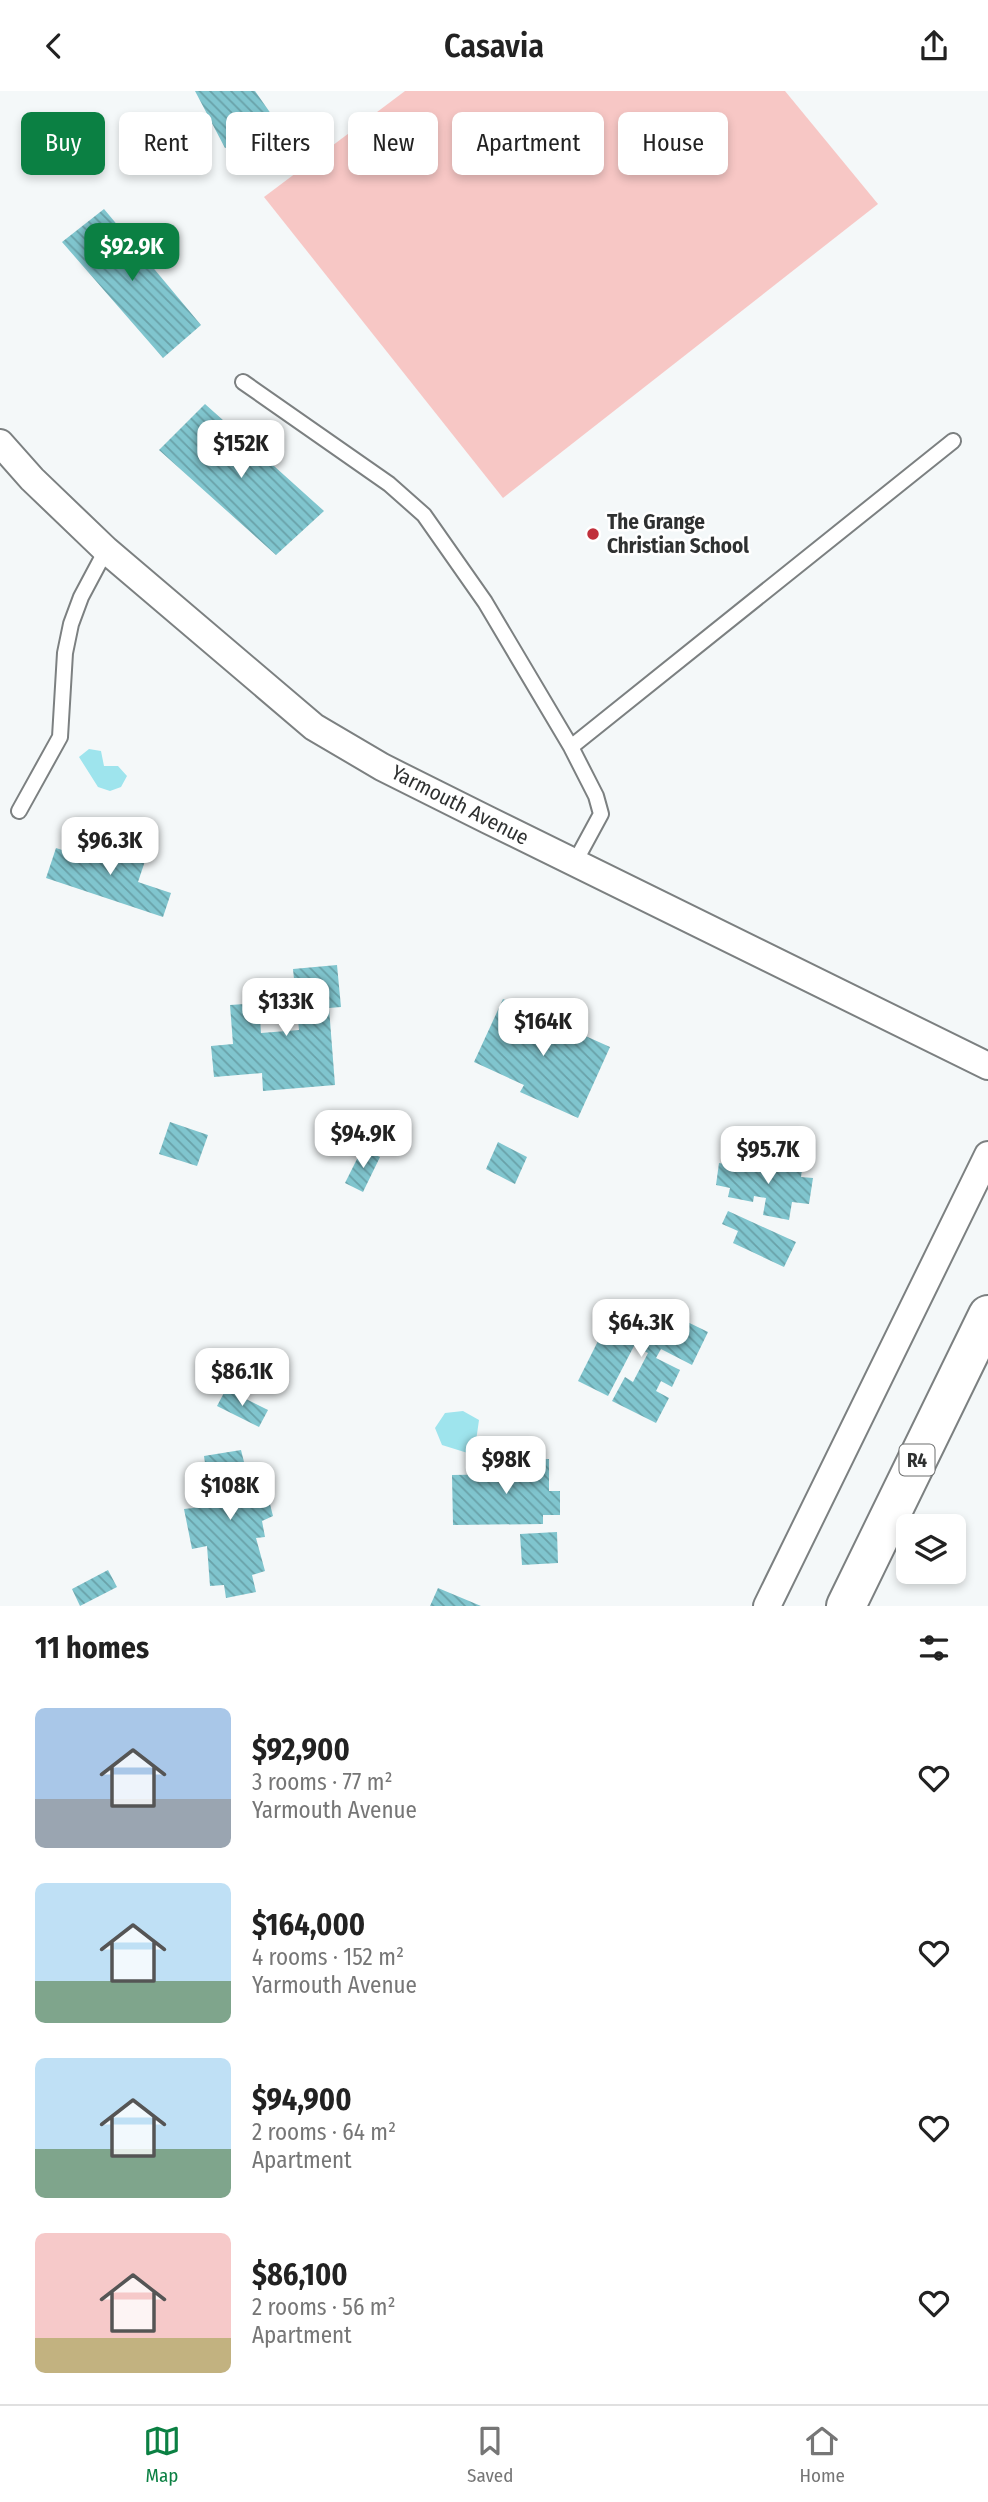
<!DOCTYPE html>
<meta charset="utf-8">
<style>
:root{--surface:#fff;--page:#f2f2f2;--text:#222;--muted:#767676;--line:#e0e0e0;--accent:#0b8043}
body{margin:0;font-family:"Fira Sans Condensed",sans-serif;background:var(--page);color:var(--text);height:100vh;display:flex;flex-direction:column;font-size:26px;white-space:nowrap}
*{box-sizing:border-box;margin:0}
p{font-size:23px;color:var(--muted)}
.icon{flex:none;width:38px;height:38px;fill:none;stroke:currentColor;stroke-width:2;stroke-linecap:round;stroke-linejoin:round}
.map{position:relative;height:1515px;overflow:hidden}
.details{display:flex;flex-direction:column;background:var(--surface);flex:1}
.details>*{flex:none}
.top-card{position:absolute;left:21px;top:21px;width:947px;height:63px;display:flex;gap:14px}
.tools{position:absolute;left:896px;top:1423px;display:grid;gap:14px}
.tools a{display:grid;place-items:center;width:70px;height:70px;border-radius:10px;background:var(--surface);box-shadow:0 4px 10px #0003;font-size:35px}
.price{position:absolute;translate:-50% -60px;padding:0 16px;border-radius:14px;background:#fff;color:#222;font-size:23px;line-height:46px;filter:drop-shadow(0 2px 4px #0008)}
.price::after{content:'';position:absolute;left:50%;top:42px;width:21px;height:16px;margin-left:-10px;background:inherit;clip-path:polygon(0 0,100% 0,50% 100%)}
.price.active{background:var(--accent);color:#fff}
ul{padding:0;list-style:none}
li{display:flex;align-items:center;gap:21px;height:175px;padding:0 35px}
li span{display:grid;place-items:center;flex:none;width:196px;height:140px;border-radius:10px;color:#555}
li>.icon{margin-inline-start:auto}
span .icon{width:84px;height:84px;fill:#fffc;stroke-width:1}
li b{font-size:30px}
h2{display:flex;justify-content:space-between;align-items:center;height:84px;padding:0 35px;font-size:30px}
.chip{padding:0 24px;border-radius:10px;background:var(--surface);box-shadow:0 4px 10px #0003;font-size:24px;line-height:63px}
.chip.active{background:var(--accent);color:#fff}
header{display:flex;justify-content:space-between;align-items:center;height:91px;padding:0 35px;background:var(--surface);font-size:32px;font-weight:600}
.menu{display:flex;justify-content:space-around;align-items:center;height:98px;border-top:2px solid var(--line);background:var(--surface);font-size:19px;color:var(--muted)}
.menu a{display:grid;justify-items:center;gap:4px}
.menu .active{color:var(--accent)}
.map>svg:first-child{display:block}
.garden{fill:#f7c7c5}
.water{fill:#9ee4ed}
.building{fill:url(#building-back-hatch)}
.lines{fill:none;stroke-linecap:round;stroke-linejoin:round}
.lane-casing{stroke:#7c8081;stroke-width:18}
.street-casing{stroke:#7c8081;stroke-width:30}
.highway-casing{stroke:#7c8081;stroke-width:42}
.lane{stroke:#fff;stroke-width:14}
.street{stroke:#fff;stroke-width:26}
.highway{stroke:#fff;stroke-width:38}
.poi-dot{fill:#c0303b;stroke:#fff;stroke-width:2.5}
.labels{text-anchor:middle;dominant-baseline:central;stroke-width:5;stroke-linejoin:round;paint-order:stroke}
.shield{fill:#fff;stroke:#6d6f6f;stroke-width:2}
.shield-label{font-size:19px;font-weight:bold;fill:#2f3131}
.poi-label{font-size:21px;font-weight:bold;fill:#2f3131;stroke:#fff;text-anchor:start}
.street-label{font-size:21px;fill:#2f3131;stroke:#fff}
</style>
<header><svg class="icon" aria-label="back" viewBox="0 0 24 24"><path d="M15 5l-7 7 7 7"/></svg>Casavia<svg class="icon" aria-label="share" viewBox="0 0 24 24"><path d="M12 15V3M7 8l5-5 5 5M5 13v7h14v-7"/></svg></header>
<div class="map">
<svg width="988" height="1515" viewBox="0 0 988 1515">
<defs>
<pattern id="building-back-hatch" width="6" height="6" patternUnits="userSpaceOnUse" patternTransform="scale(1.75)"><rect width="6" height="6" fill="#80c5ce"/><path d="M-1 5l2 2M0 0l6 6M5-1l2 2" fill="none" stroke="#69a1a8"/></pattern>
</defs>
<rect width="100%" height="100%" fill="#f4f8f9"/>
<path class="garden" d="M405 0H785L878 113 503 407 264 106Z"/>
<path class="water" d="M89 658 101 660 104 675H118L127 685 121 696 110 700 98 696 79 666Z
M463 1320 479 1329 474 1364 442 1354 435 1337 445 1322Z"/>
<path class="building" d="M195 0H255L276 30 225 57Z
M104 118 201 234 163 267 62 151Z
M205 313 324 420 276 464 159 359Z
M100 748 147 764 138 791 171 802 163 826 46 787 56 757 93 769Z
M337 874 341 916 329 917 335 994 263 1000 262 982 214 986 211 955 233 953 230 914 259 912 261 942 299 939 293 878Z
M503 908 610 956 578 1027 520 1001 524 994 474 971Z
M170 1031 208 1044 197 1075 159 1063Z
M498 1051 527 1066 515 1093 486 1078Z
M362 1058 380 1066 363 1101 345 1092Z
M773 1067 803 1072 801 1086 813 1087 809 1113 792 1111 789 1129 763 1124 766 1107 754 1105 753 1111 728 1106 730 1097 716 1094 719 1072 770 1081Z
M728 1120 796 1151 784 1176 733 1152 738 1140 722 1133Z
M617 1212 664 1236 671 1223 708 1241 692 1274 661 1258 656 1267 680 1279 672 1296 661 1290 656 1300 669 1307 656 1332 612 1310 625 1286 633 1291 648 1262 634 1255 608 1305 578 1290Z
M226 1298 268 1319 259 1336 217 1315Z
M241 1359 247 1383 261 1378 273 1425 262 1430 265 1446 256 1447 265 1480 252 1484 256 1501 226 1507 224 1494 210 1495 207 1455 192 1458 184 1418 202 1416 194 1392 207 1386 204 1365Z
M517 1368H549V1400H560V1424H543V1433L453 1434 452 1384 517 1383Z
M557 1441 558 1472 522 1474 520 1443Z
M108 1479 117 1496 80 1515 72 1498Z
M438 1497 481 1515H430Z"/>
<g class="lines">
<defs>
<path id="lane" d="M243 291 389 393 424 424 485 511 571 656 596 705 601 723 575 771
M571 656 953 350
M19 720 60 646 65 562 71 533 81 506 106 459"/>
<path id="street" d="M0 352 32 388 106 459 314 636 382 676 488 729 988 975
M767 1515 988 1064"/>
<path id="highway" d="M846 1515 988 1224"/>
</defs>
<use href="#lane" class="lane-casing"/>
<use href="#street" class="street-casing"/>
<use href="#highway" class="highway-casing"/>
<use href="#lane" class="lane"/>
<use href="#street" class="street"/>
<use href="#highway" class="highway"/>
</g>
<circle class="poi-dot" cx="593" cy="443" r="7"/>
<g class="labels">
<rect class="shield" x="899.5" y="1353.5" width="35" height="31" rx="5"/>
<g class="shield-label">
<text x="917" y="1369">R4</text>
</g>
<g class="poi-label">
<text x="607" y="431">The Grange<tspan x="607" dy="24">Christian School</tspan></text>
</g>
<g class="street-label">
<text transform="translate(460 714) rotate(27)">Yarmouth Avenue</text>
</g>
</g>
</svg>
<div class="tools">
<a><svg class="icon" aria-label="layers" viewBox="0 0 24 24"><path d="M12 4l9 5-9 5-9-5zM3 14l9 5 9-5"/></svg></a>
</div>
<b class="price active" style="left:132px;top:192px">$92.9K</b>
<b class="price" style="left:241px;top:389px">$152K</b>
<b class="price" style="left:110px;top:786px">$96.3K</b>
<b class="price" style="left:286px;top:947px">$133K</b>
<b class="price" style="left:543px;top:967px">$164K</b>
<b class="price" style="left:363px;top:1079px">$94.9K</b>
<b class="price" style="left:768px;top:1095px">$95.7K</b>
<b class="price" style="left:641px;top:1268px">$64.3K</b>
<b class="price" style="left:242px;top:1317px">$86.1K</b>
<b class="price" style="left:506px;top:1405px">$98K</b>
<b class="price" style="left:230px;top:1431px">$108K</b>
<div class="top-card">
<a class="chip active">Buy</a>
<a class="chip">Rent</a>
<a class="chip">Filters</a>
<a class="chip">New</a>
<a class="chip">Apartment</a>
<a class="chip">House</a>
</div>
</div>
<section class="details">
<h2>11 homes<svg class="icon" aria-label="filters" viewBox="0 0 24 24"><path d="M4 7h16M4 17h16"/><circle cx="9" cy="7" r="2"/><circle cx="15" cy="17" r="2"/></svg></h2>
<ul>
<li><span style="background:linear-gradient(#a9c7e8 65%,#9aa5b1 0)"><svg class="icon" aria-label="home" viewBox="0 0 24 24"><path d="M3 11l9-7 9 7M6 9v11h12V9"/></svg></span><div><b>$92,900</b><p>3 rooms · 77 m²</p><p>Yarmouth Avenue</p></div><svg class="icon" aria-label="heart" viewBox="0 0 24 24"><path d="M12 20l-8-8c-3-5 5-10 8-4 3-6 11-1 8 4z"/></svg></li>
<li><span style="background:linear-gradient(#bfe0f5 70%,#7fa58c 0)"><svg class="icon" aria-label="home" viewBox="0 0 24 24"><path d="M3 11l9-7 9 7M6 9v11h12V9"/></svg></span><div><b>$164,000</b><p>4 rooms · 152 m²</p><p>Yarmouth Avenue</p></div><svg class="icon" aria-label="heart" viewBox="0 0 24 24"><path d="M12 20l-8-8c-3-5 5-10 8-4 3-6 11-1 8 4z"/></svg></li>
<li><span style="background:linear-gradient(#bfe0f5 65%,#7fa58c 0)"><svg class="icon" aria-label="home" viewBox="0 0 24 24"><path d="M3 11l9-7 9 7M6 9v11h12V9"/></svg></span><div><b>$94,900</b><p>2 rooms · 64 m²</p><p>Apartment</p></div><svg class="icon" aria-label="heart" viewBox="0 0 24 24"><path d="M12 20l-8-8c-3-5 5-10 8-4 3-6 11-1 8 4z"/></svg></li>
<li><span style="background:linear-gradient(#f6c9c9 75%,#c2b280 0)"><svg class="icon" aria-label="home" viewBox="0 0 24 24"><path d="M3 11l9-7 9 7M6 9v11h12V9"/></svg></span><div><b>$86,100</b><p>2 rooms · 56 m²</p><p>Apartment</p></div><svg class="icon" aria-label="heart" viewBox="0 0 24 24"><path d="M12 20l-8-8c-3-5 5-10 8-4 3-6 11-1 8 4z"/></svg></li>
</ul>
</section>
<nav class="menu">
<a class="active"><svg class="icon" aria-label="map" viewBox="0 0 24 24"><path d="M3 6l6-2 6 2 6-2v14l-6 2-6-2-6 2zM9 4v14M15 6v14"/></svg>Map</a>
<a><svg class="icon" aria-label="saved" viewBox="0 0 24 24"><path d="M7 4h10v16l-5-4-5 4z"/></svg>Saved</a>
<a><svg class="icon" aria-label="home" viewBox="0 0 24 24"><path d="M3 11l9-7 9 7M6 9v11h12V9"/></svg>Home</a>
</nav>
